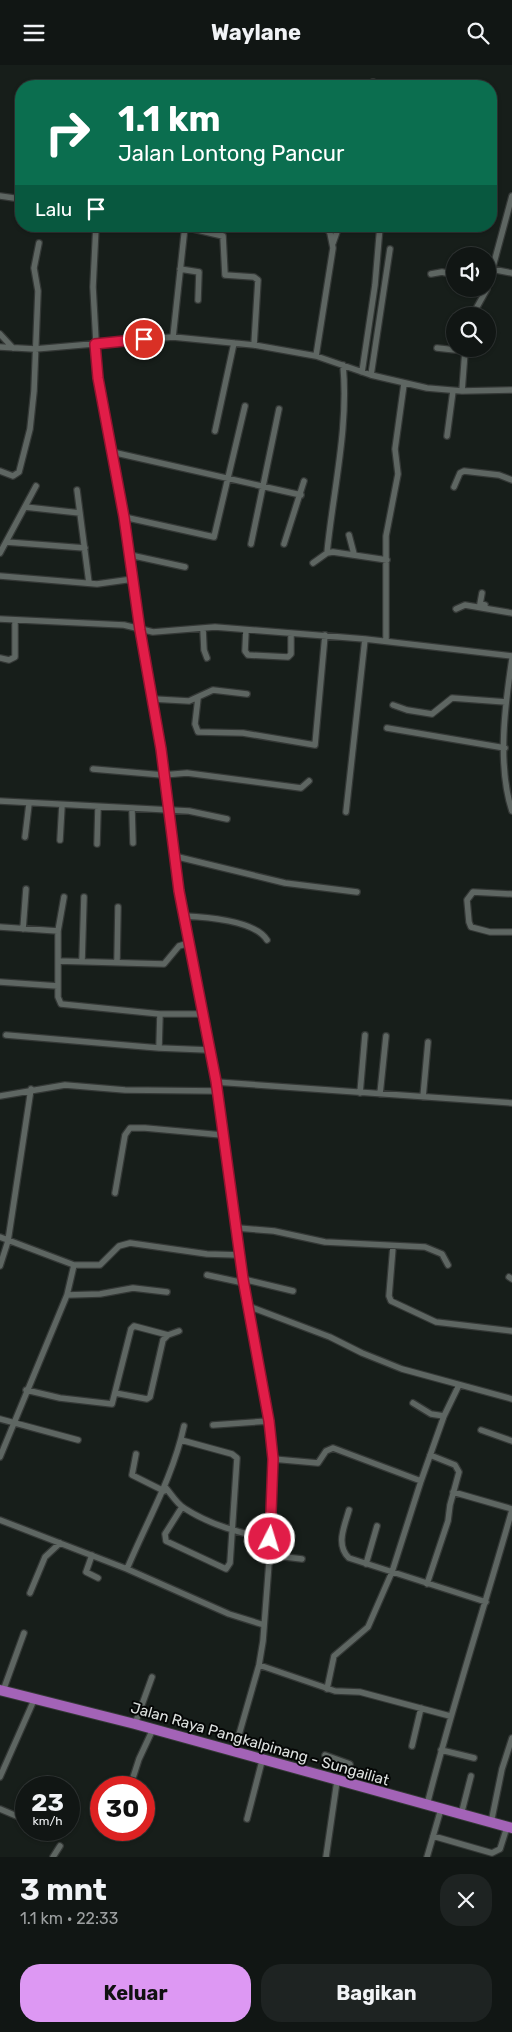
<!DOCTYPE html>
<html lang="id">
<head>
<meta charset="utf-8">
<style>
  :root { --surface:#111614; --page:#1e2322; --text:#f1f3f6; --muted:#9c9fa0; --line:#303534; --accent:#dd98f3 }
  body { margin:0; font-family:Rubik,sans-serif; background:var(--page); color:var(--text); height:100vh; display:flex; flex-direction:column; font-size:19px; white-space:nowrap }
  * { box-sizing:border-box; margin:0 }
  p { font-size:16px; color:var(--muted) }
  .icon { flex:none; width:28px; height:28px; fill:none; stroke:currentColor; stroke-width:2; stroke-linecap:round; stroke-linejoin:round }
  .map { position:relative; height:1792px; overflow:hidden }
  .details { display:flex; flex-direction:column; background:var(--surface); flex:1 }
  .details>* { flex:none }
  .top-card { position:absolute; left:15px; top:15px; width:482px; height:152px; border-radius:20px; box-shadow:0 1px 4px #0004,0 0 0 1px var(--line); background:#0b6e4f; color:#fff; overflow:hidden }
  .tools { position:absolute; left:446px; top:182px; display:grid; gap:10px }
  .tools a { display:grid; place-items:center; width:50px; height:50px; border-radius:50%; background:var(--surface); box-shadow:0 1px 4px #0004,0 0 0 1px var(--line); font-size:25px }
  .speed { position:absolute; left:15px; top:1711px; display:flex; gap:10px; font-size:25px; font-weight:700; text-align:center }
  .speed>* { display:grid; place-content:center; width:65px; height:65px; border-radius:50%; background:var(--surface); box-shadow:0 1px 4px #0004,0 0 0 1px var(--line); line-height:1 }
  .speed small { font-size:12px; font-weight:400 }
  .speed .limit { border:8px solid #d22; background:#fff; color:#111 }
  .pin { position:absolute; display:grid; place-items:center; width:42px; height:42px; color:#fff; margin:-21px; border:2px solid #fff; border-radius:50%; box-shadow:0 1px 5px #0007 }
  .me { position:absolute; width:55px; margin:-28px; rotate:5deg; stroke-linejoin:round; filter:drop-shadow(0 0 4px #0008) }
  .turn { display:flex; align-items:center; gap:18px; height:105px; padding:0 20px; font-size:22px }
  .turn .icon { width:65px; height:65px; stroke-width:2.5 }
  .turn b { display:block; font-size:35px; line-height:42px }
  .then { display:flex; align-items:center; height:48px; padding:0 20px; background:#0003; gap:10px; font-size:19px }
  .round { display:grid; place-items:center; flex:none; width:52px; height:52px; border-radius:20px; background:var(--page) }
  .headline { display:flex; align-items:center; justify-content:space-between; height:85px; padding:0 20px }
  h1 { font-size:30px; font-weight:700; line-height:38px }
  .button { display:flex; gap:10px; margin-top:auto; padding:10px 20px }
  .button a { flex:1; height:58px; border-radius:20px; background:var(--accent); color:#111; font-size:20px; font-weight:700; line-height:58px; text-align:center }
  .button a+a { background:var(--page); color:var(--text) }
  header { display:flex; justify-content:space-between; align-items:center; height:65px; padding:0 20px; background:var(--surface); font-size:22px; font-weight:700 }
  .map>svg:first-child { display:block }
  .lines { fill:none; stroke-linecap:round; stroke-linejoin:round }
  .street-casing { stroke:#343836; stroke-width:8 }
  .highway-casing { stroke:#343836; stroke-width:12 }
  .street { stroke:#5e6662; stroke-width:5.5 }
  .highway { stroke:#a363b7; stroke-width:10 }
  .route-casing { stroke:#92132f; stroke-width:12 }
  .route { stroke:#e11d48; stroke-width:9 }
  .labels { text-anchor:middle; dominant-baseline:central; stroke-width:4; stroke-linejoin:round; paint-order:stroke }
  .street-label { font-size:15px; fill:#dde1df; stroke:#050706 }
</style>
</head>
<body>
<header><svg class="icon" aria-label="menu" viewBox="0 0 24 24"><path d="M4 6h16M4 12h16M4 18h16"/></svg>Waylane<svg class="icon" aria-label="search" viewBox="0 0 24 24"><circle cx="10" cy="10" r="6"/><path d="M15 15l6 6"/></svg></header>
<div class="map">
<svg width="512" height="1792" viewBox="0 0 512 1792">
  <rect width="100%" height="100%" fill="#171e1a"/>
  <g class="lines">
    <g class="street-casing">
      <path id="street" d="M373 21V17
        M0 131 21 134
        M96 161 93 222 98 313 130 490 140 565 161 684 179 826 216 1017 244 1218 272 1383 273 1445 263 1576 259 1600 234 1687
        M185 162 223 171 225 210 254 212 258 215 254 280
        M333 178 339 161
        M180 204 199 207 198 235
        M491 204 512 208
        M431 209 442 207 455 210
        M488 220 512 131
        M472 251 487 224
        M0 269 13 283
        M173 272 185 161
        M0 282 35 284 173 272 254 280 316 291 371 310 427 323 462 326 512 325
        M437 283 465 286 462 326
        M316 291 333 183 330 168 325 161
        M362 307 375 220 380 161
        M371 310 390 184
        M215 366 234 278
        M447 371 453 326
        M112 387 301 430
        M0 406 13 411 19 407 30 364 34 326 38 226 34 203 39 178
        M454 422 460 408 464 406 499 410 512 415
        M77 425 89 518
        M25 442 80 448
        M124 452 214 472 245 341
        M349 470 354 489
        M6 477 85 483
        M251 479 279 344
        M284 479 304 416
        M0 488 36 421
        M327 488C333 426 349 362 343 300
        M130 490 185 502
        M313 498 327 488 333 487 387 495
        M0 511 97 519 133 514
        M482 528 480 539 485 540
        M456 544 465 540 512 548
        M0 554 124 560 153 567 215 562 365 574 512 591
        M203 564 204 585 207 593
        M246 565 245 586 248 590 288 592 291 589V568
        M386 576V471L398 409 395 384 404 319
        M0 593 9 595 15 592V556
        M512 594C505 640 497 700 512 746
        M198 633 195 659 198 667 243 668 315 680 325 570
        M153 634 189 636 213 625 247 629
        M393 640 407 645 432 649 452 633 506 637
        M387 663 505 683
        M93 704 163 710 187 708 301 723 309 716
        M0 736 189 746 227 754
        M132 745 133 778
        M346 747 365 574
        M25 772 29 739
        M60 775 62 740
        M97 779 98 743
        M174 791 285 818 357 827
        M512 829 473 827 467 835 469 857 471 862 490 867H512
        M184 851C205 852 255 855 267 875
        M0 862 58 866V932L61 939 160 949H203
        M23 864 26 824
        M58 866 64 832
        M58 896 164 899 179 881 189 878
        M82 896 84 832
        M117 897 118 842
        M0 917 58 921
        M6 970 159 983 209 985
        M159 983 160 949
        M216 1017 512 1038
        M360 1028 365 970
        M380 1029 386 971
        M0 1031 65 1020 125 1025 217 1026
        M423 1032 428 977
        M115 1128 125 1070 130 1063H145L222 1070
        M237 1163 274 1166 325 1177 425 1182 442 1189 448 1200
        M0 1172 74 1200H100L119 1181 130 1178 207 1189 240 1190
        M393 1182 389 1231 391 1236 436 1257 512 1266
        M0 1201 8 1176 31 1024
        M207 1210 244 1218
        M509 1212 512 1214
        M243 1214 293 1226
        M67 1230 100 1229 133 1223 167 1227
        M248 1241 330 1272 362 1288 402 1304 512 1334
        M26 1325 60 1333 112 1339 131 1264 134 1261 168 1270
        M115 1328 147 1334 150 1332 163 1275 168 1270 179 1266
        M413 1338 431 1349 444 1351
        M0 1354 78 1375
        M213 1360 269 1356
        M481 1365 512 1376
        M181 1375 232 1389 237 1393 230 1498 226 1504 166 1476 165 1469 182 1442
        M136 1389 132 1410 164 1426
        M0 1392 67 1230 74 1200
        M273 1394 318 1398 326 1386 333 1383 421 1416
        M166 1423C171 1429 177 1439 184 1443 210 1460 240 1468 270 1474
        M453 1427 512 1444
        M349 1445C345 1460 335 1480 349 1493L486 1537
        M0 1455 127 1504 229 1549 264 1560
        M92 1490 86 1507 98 1513
        M269 1490 302 1494
        M366 1499 377 1461
        M127 1504C147 1456 173 1412 184 1361
        M427 1519 448 1456 450 1440 459 1407 455 1400 430 1390
        M30 1528 45 1492 60 1478
        M259 1600 335 1626 360 1627 450 1651
        M327 1624 334 1591 368 1562 392 1507 421 1416 444 1351 459 1320
        M3 1626 24 1568
        M135 1659 152 1612
        M412 1681 421 1643
        M441 1685 474 1693
        M325 1690 350 1699 352 1720
        M0 1712 34 1635
        M130 1722 139 1694 153 1664
        M427 1740C452 1641 484 1544 512 1445
        M0 1744 26 1755
        M461 1750 471 1711
        M247 1754 262 1696
        M491 1758 502 1704 512 1673
        M433 1771 492 1788 500 1784 507 1762
        M53 1792 60 1781
        M326 1792 337 1716
        M427 1792 441 1744"/>
    </g>
    <g class="highway-casing">
      <path id="highway" d="M0 1625 135 1659 512 1763"/>
    </g>
    <use href="#street" class="street"/>
    <use href="#highway" class="highway"/>
  </g>
  <g class="lines">
    <g class="route-casing">
      <path id="route" d="M144 274 95 279 98 313 124 452 140 565 161 684 179 826 216 1016 243 1214 269 1356 273 1394 270 1474"/>
    </g>
    <use href="#route" class="route"/>
  </g>
  <g class="labels">
    <g class="street-label">
      <text transform="translate(260 1679) rotate(16)">Jalan Raya Pangkalpinang - Sungailiat</text>
    </g>
  </g>
</svg>
<div class="tools">
<a><svg class="icon" aria-label="sound" viewBox="0 0 24 24"><path d="M4 9h4l5-4v14l-5-4H4zM17 9q2 3 0 6"/></svg></a>
<a><svg class="icon" aria-label="search" viewBox="0 0 24 24"><circle cx="10" cy="10" r="6"/><path d="M15 15l6 6"/></svg></a>
</div>
<div class="speed"><div>23<small>km/h</small></div><div class="limit">30</div></div>
<div class="pin" style="left:144px;top:274px;background:#d93025"><svg class="icon" aria-label="arrive" viewBox="0 0 24 24"><path d="M6 21V4h12l-3 4 3 4H6"/></svg></div>
<svg class="me" style="left:270px;top:1474px" viewBox="-20 -20 40 40"><circle r="17" fill="#e11d48" stroke="#fff" stroke-width="3"/><path d="M0-11L8 9 0 5-8 9z" fill="#fff"/></svg>
<div class="top-card">
<div class="turn"><svg class="icon" aria-label="right" viewBox="0 0 24 24"><path d="M7 20v-9h11M14 6l5 5-5 5"/></svg><div><b>1.1 km</b>Jalan Lontong Pancur</div></div>
<div class="then">Lalu<svg class="icon" aria-label="arrive" viewBox="0 0 24 24"><path d="M6 21V4h12l-3 4 3 4H6"/></svg></div>
</div>
</div>
<section class="details">
<div class="headline"><div><h1>3 mnt</h1><p>1.1 km · 22:33</p></div><a class="round"><svg class="icon" aria-label="close" viewBox="0 0 24 24"><path d="M6 6l12 12M18 6L6 18"/></svg></a></div>
<div class="button"><a>Keluar</a><a>Bagikan</a></div>
</section>
</body>
</html>
